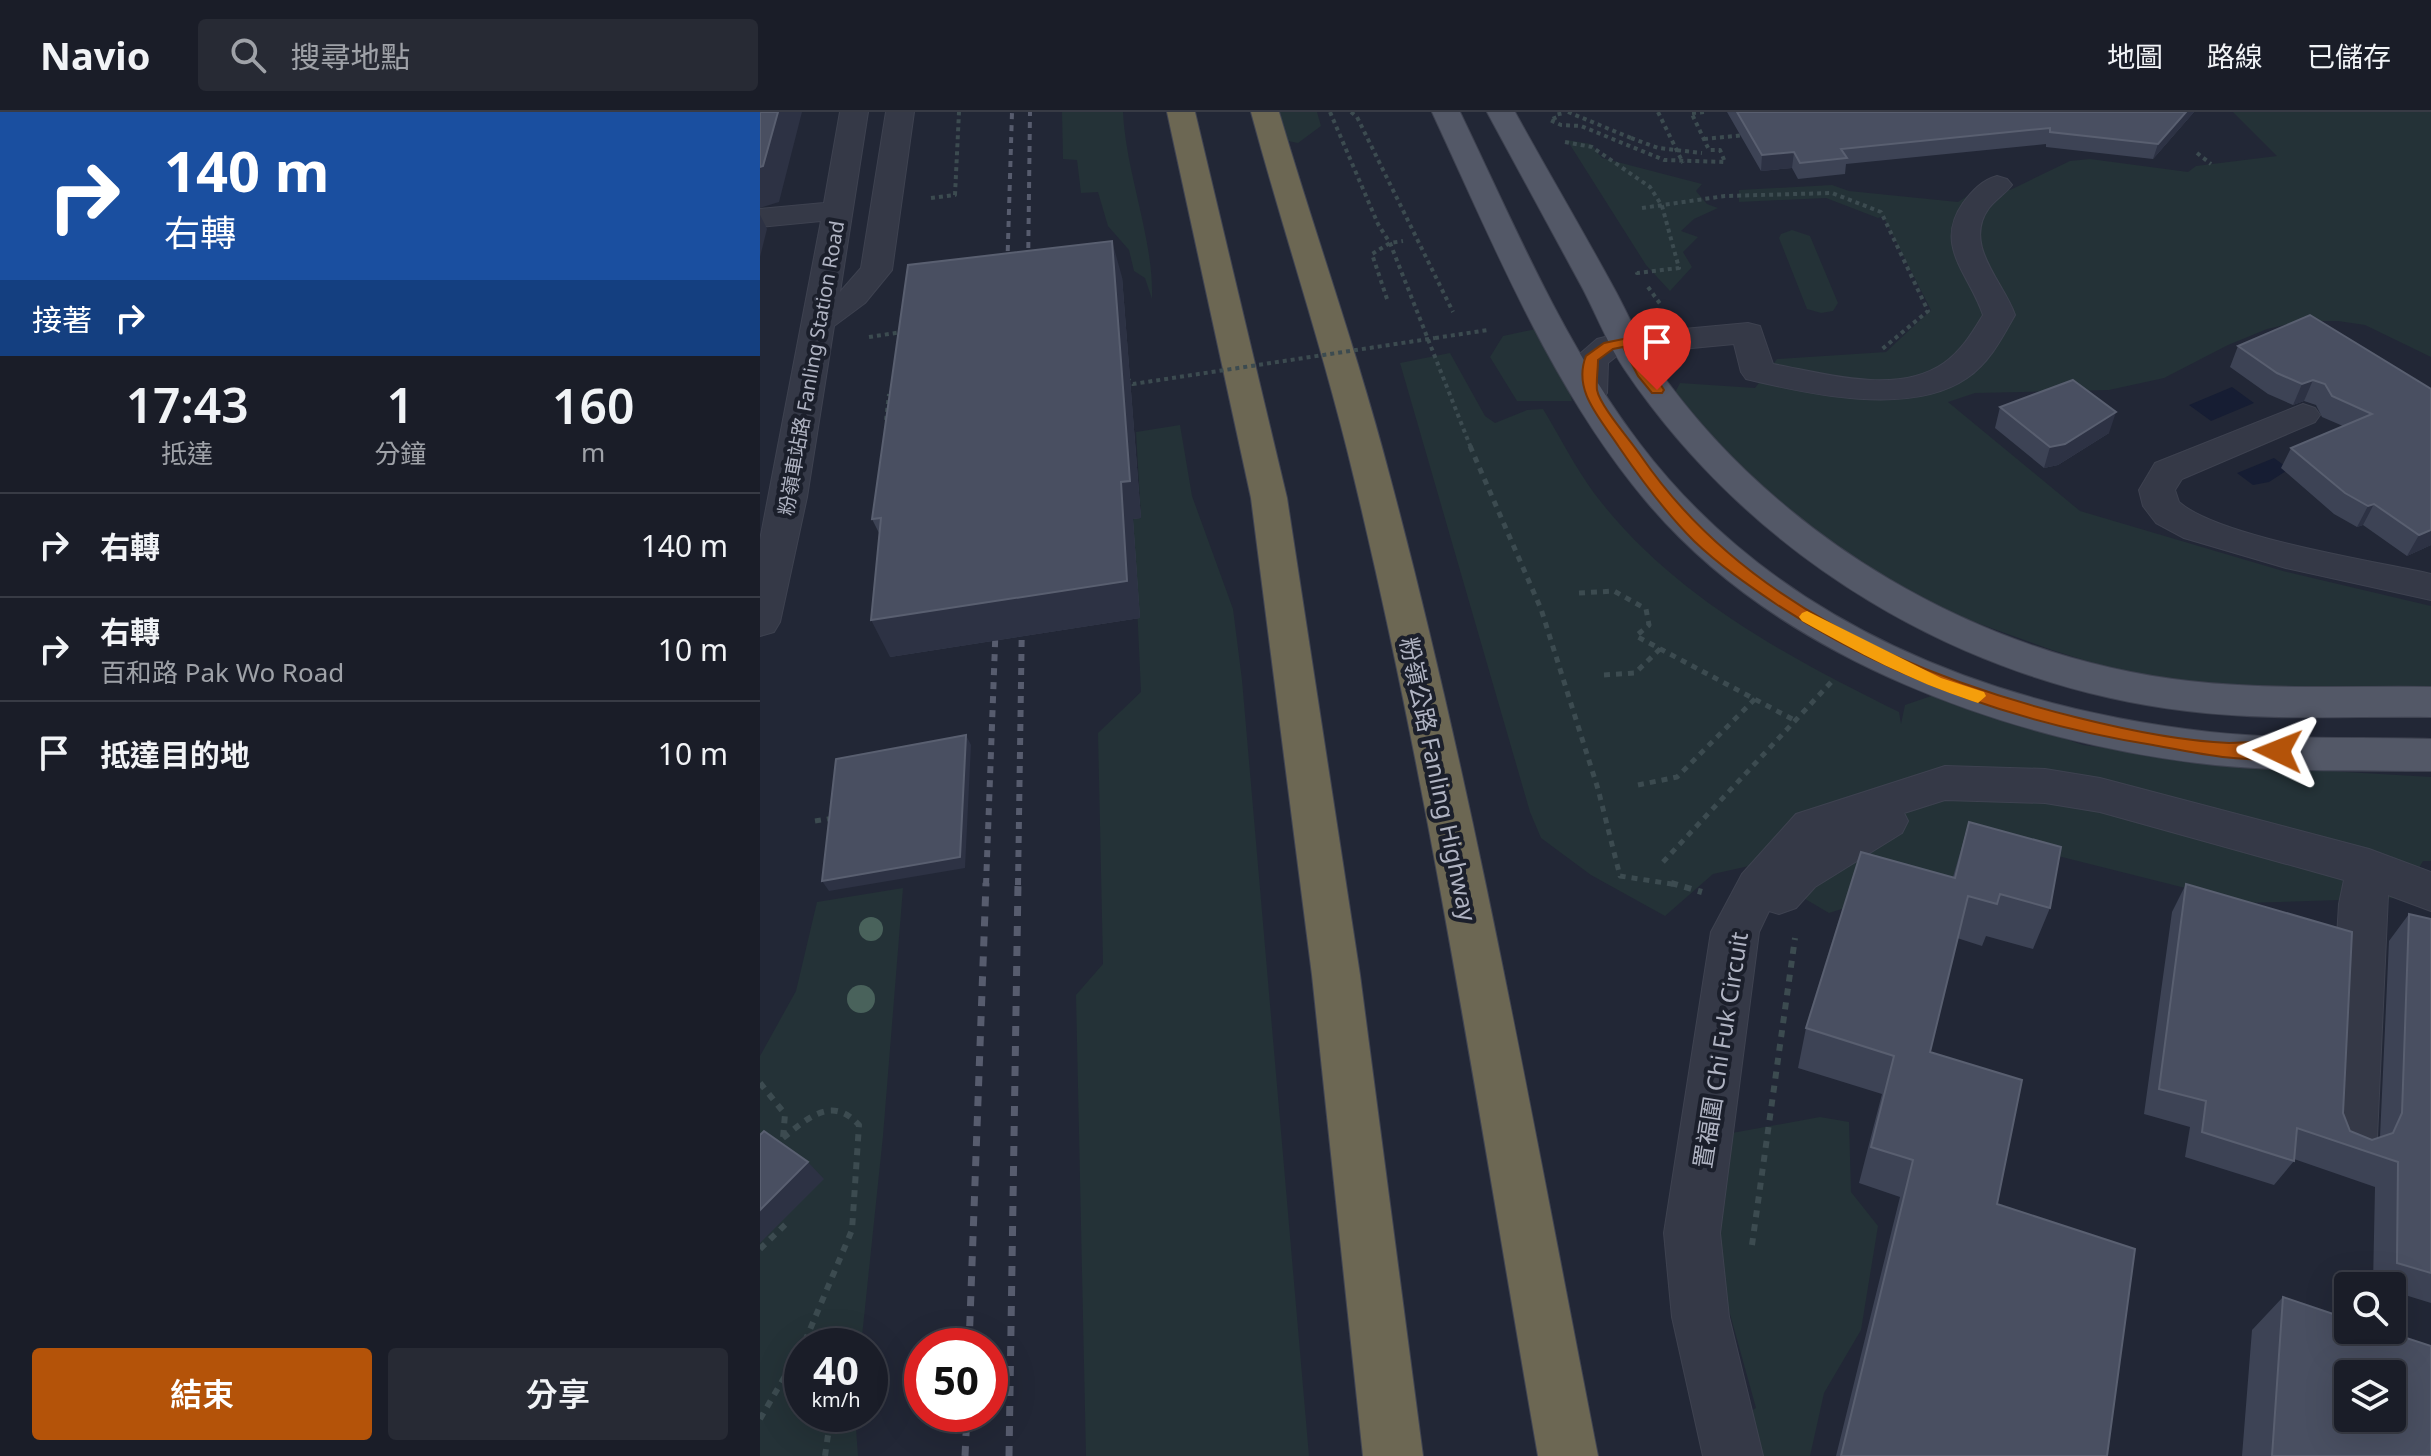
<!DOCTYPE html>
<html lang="zh-TW">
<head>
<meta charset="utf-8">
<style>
  :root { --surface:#1a1d28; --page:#272a34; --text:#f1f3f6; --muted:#9fa2a8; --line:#383b45; --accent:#b45309 }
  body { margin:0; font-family:"Noto Sans","Noto Sans TC",sans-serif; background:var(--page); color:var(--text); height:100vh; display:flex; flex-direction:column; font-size:30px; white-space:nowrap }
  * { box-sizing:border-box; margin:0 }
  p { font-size:26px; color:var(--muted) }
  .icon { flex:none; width:44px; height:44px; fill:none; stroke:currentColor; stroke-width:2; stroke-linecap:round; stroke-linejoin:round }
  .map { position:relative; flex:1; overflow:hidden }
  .details { display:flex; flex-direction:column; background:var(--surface); width:760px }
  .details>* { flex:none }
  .top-card { background:#1a4fa0; color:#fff; overflow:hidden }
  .controls { position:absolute; left:1574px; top:1160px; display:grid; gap:16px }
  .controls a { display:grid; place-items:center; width:72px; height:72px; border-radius:8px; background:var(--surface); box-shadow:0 8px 32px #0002,0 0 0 2px var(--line); font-size:40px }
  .speed { position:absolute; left:24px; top:1216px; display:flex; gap:16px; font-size:40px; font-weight:700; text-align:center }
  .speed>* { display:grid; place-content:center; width:104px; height:104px; border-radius:50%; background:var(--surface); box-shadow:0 8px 32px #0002,0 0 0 2px var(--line); line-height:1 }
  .speed small { font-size:20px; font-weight:400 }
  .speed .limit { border:12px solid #d22; background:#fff; color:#111 }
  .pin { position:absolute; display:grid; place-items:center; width:68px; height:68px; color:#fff; margin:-82px -34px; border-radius:50% 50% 50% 0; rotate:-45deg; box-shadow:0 0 8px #0007 }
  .pin .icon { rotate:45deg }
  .me { position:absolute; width:88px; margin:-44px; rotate:272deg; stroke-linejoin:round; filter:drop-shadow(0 0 6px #0008) }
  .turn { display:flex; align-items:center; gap:28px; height:168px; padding:0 32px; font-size:36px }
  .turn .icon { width:104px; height:104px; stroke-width:2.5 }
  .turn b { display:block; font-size:56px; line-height:68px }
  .then { display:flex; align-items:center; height:76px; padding:0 32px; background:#0003; gap:16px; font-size:30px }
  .eta { display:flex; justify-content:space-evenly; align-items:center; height:136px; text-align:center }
  .eta b { font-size:48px; font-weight:600; line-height:56px }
  .primary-button { display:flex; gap:16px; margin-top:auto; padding:16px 32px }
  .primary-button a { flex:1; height:92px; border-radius:8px; background:var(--accent); color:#fff; font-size:32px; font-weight:600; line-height:92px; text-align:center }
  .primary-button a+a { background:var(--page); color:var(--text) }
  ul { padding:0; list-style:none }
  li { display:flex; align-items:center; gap:24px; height:104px; padding:0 32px; border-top:2px solid var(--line) }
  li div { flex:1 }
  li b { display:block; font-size:30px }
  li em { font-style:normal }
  header { display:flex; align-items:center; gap:48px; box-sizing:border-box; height:112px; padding:0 40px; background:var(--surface); border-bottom:2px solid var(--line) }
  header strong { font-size:38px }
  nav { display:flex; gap:44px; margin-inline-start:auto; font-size:28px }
  .search { width:560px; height:72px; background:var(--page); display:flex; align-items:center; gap:20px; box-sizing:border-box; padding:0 28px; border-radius:8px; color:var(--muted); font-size:30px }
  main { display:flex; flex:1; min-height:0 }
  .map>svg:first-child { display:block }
  .green { fill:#243237 }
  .water { fill:#161d33 }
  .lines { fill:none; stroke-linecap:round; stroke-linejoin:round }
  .minor-casing { stroke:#3e4250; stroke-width:2 }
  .major-casing { stroke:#3e4250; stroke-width:2 }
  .highway-casing { stroke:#404452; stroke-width:2 }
  .path-far2 { stroke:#3c4b50; stroke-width:4; stroke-dasharray:4 4; stroke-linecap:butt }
  .path-far1 { stroke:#3c4b50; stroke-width:5; stroke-dasharray:6 6; stroke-linecap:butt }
  .path { stroke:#3c4b50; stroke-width:6; stroke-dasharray:7 7; stroke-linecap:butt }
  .minor { fill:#353947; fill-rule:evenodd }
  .major { fill:#535867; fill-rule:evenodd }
  .highway { fill:#6c6753; fill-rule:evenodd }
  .rail-far2 { stroke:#575c6e; stroke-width:4; stroke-dasharray:6 6; stroke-linecap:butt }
  .rail-far1 { stroke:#575c6e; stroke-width:6; stroke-dasharray:7 7; stroke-linecap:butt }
  .rail { stroke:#575c6e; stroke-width:7; stroke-dasharray:10 10; stroke-linecap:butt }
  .path-bridge { stroke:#3c4b50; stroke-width:4; stroke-dasharray:4 4; stroke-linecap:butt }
  .tree { fill:#49625b }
  .wall { fill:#3d4355 }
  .shaded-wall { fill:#2d3244 }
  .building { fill:#494f61; stroke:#595f70; stroke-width:2; fill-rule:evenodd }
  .route { fill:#b45309; stroke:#753606; stroke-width:2 }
  .slow { fill:#f59e0b }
  .labels { text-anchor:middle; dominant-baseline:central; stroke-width:8; stroke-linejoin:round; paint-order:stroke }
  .far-street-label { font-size:20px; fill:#b0b4c3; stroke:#1b1f2b }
  .street-label { font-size:24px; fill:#b0b4c3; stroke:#1b1f2b }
</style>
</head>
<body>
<header>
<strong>Navio</strong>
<div class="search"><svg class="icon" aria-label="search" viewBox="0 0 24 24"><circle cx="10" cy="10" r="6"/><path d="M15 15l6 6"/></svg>搜尋地點</div>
<nav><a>地圖</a><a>路線</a><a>已儲存</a></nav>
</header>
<main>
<section class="details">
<div class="top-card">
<div class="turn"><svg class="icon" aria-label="right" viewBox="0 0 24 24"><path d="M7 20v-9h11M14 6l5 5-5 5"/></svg><div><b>140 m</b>右轉</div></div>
<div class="then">接著<svg class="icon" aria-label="right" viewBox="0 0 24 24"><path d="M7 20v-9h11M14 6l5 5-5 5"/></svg></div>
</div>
<div class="eta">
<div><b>17:43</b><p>抵達</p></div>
<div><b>1</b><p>分鐘</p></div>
<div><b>160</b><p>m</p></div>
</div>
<ul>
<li><svg class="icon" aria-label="right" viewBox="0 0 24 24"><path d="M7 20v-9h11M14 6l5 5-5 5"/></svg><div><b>右轉</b></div><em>140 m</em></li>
<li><svg class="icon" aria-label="right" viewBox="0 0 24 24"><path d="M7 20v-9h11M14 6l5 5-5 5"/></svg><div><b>右轉</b><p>百和路 Pak Wo Road</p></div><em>10 m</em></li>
<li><svg class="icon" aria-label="arrive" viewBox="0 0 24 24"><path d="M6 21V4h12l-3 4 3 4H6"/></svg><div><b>抵達目的地</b></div><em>10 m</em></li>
</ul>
<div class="primary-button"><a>結束</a><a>分享</a></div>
</section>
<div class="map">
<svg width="1671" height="1344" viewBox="0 0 1671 1344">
  <rect width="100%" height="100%" fill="#222736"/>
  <path class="green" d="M302 0H363C366 62 394 127 392 187L385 166 374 159 369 138 348 114 338 80 321 81 317 48 303 47Z
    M519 0H557L561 14 538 31 518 27 510 14 521 3Z
    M1473 0H1671V245L1605 213 1578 209H1542L1507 217 1468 233 1404 266 1349 278 1215 281 1188 290 1320 399 1523 459 1671 494V577L1612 579 1396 571 1292 538 1195 503 1093 449 1046 419 909 292 920 271 995 276 1017 247 1126 240 1171 198 1123 104 1118 106 1066 86 979 90V78L1072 73 1089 79 1198 90 1229 70 1250 78 1310 49 1330 47 1428 60 1436 54 1517 44Z
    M807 28 831 32 842 46 942 72 936 79 947 92 958 96 934 107 921 119 938 125 923 140 932 155 910 179 886 153Z
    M1032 118 1050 124 1078 191 1073 199 1061 201 1047 197 1019 126 1021 122Z
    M776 217 810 281 812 289H757L730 245 743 224Z
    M690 241 725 304 735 311 767 298 783 297C800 325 815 355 834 381 911 483 1027 545 1139 600L1141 612 1145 593 1177 582 1323 633 1485 654 1671 665V749H1663L1643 786 1485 791 1298 744 1165 790 1144 777 1069 801 989 754 953 762 905 804 831 763 781 726 770 700 640 251Z
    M420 313 432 384 473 497 482 568 549 1344H326L316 883 343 852 338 621 381 580 373 407 381 406 376 320Z
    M143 776 123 1024 101 1234H42V1302H95L98 1344H0V944L36 879 57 790Z
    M1060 1005 1089 1010 1091 1080 1118 1114 1101 1218 1064 1281 1050 1344H959L954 1320 996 1296 944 1108 961 1023Z"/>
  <path class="water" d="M1472 275 1494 291 1451 309 1429 293Z
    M1514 346 1529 357 1509 370 1493 373 1477 361Z"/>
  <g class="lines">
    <g class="minor-casing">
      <path id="minor" d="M80 0H108L80 180 101 156 126 0H154L132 158 105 191 74 214 47 385 20 510 14 520 0 524V428L61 109 0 115V97L64 91Z
        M1237 64 1247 67 1252 73C1245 82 1236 87 1229 96 1202 133 1244 170 1255 203 1242 226 1230 250 1207 266 1151 305 1048 282 986 267L981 260 974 232 858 243 848 251 847 281 842 288 830 291 818 288 813 281 814 247 837 227 849 224 988 211 1000 214 1013 252C1064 261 1137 284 1184 251 1202 238 1212 221 1223 203 1210 163 1173 134 1203 91 1212 79 1222 68 1237 64Z
        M1543 292 1555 296 1560 303 1555 310 1422 367 1415 378 1419 390C1458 425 1614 449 1671 462V488L1526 456 1424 426 1396 411 1383 394 1379 378 1395 351Z
        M1185 654 1285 657 1340 666 1609 737 1671 760V799L1628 783 1617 1026 1610 1043 1591 1050 1572 1043 1565 1026 1579 792 1584 768 1340 700 1285 691 1185 688 1144 701 1148 709 1142 721 1055 775 1036 796 1019 802 1009 799 999 820 960 1121 969 1205 1003 1344H943L912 1205 904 1121 951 820 982 762 1036 702Z"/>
    </g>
    <g class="major-casing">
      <path id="major" d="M672 0H700C754 112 804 233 880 332 1017 512 1231 595 1450 620 1523 628 1598 625 1671 627V659C1599 658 1527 660 1455 653 1255 632 1018 547 886 389 791 276 734 133 672 0Z
        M727 0H755C788 60 823 119 856 180 869 204 880 231 896 254 1016 426 1221 546 1429 569 1509 578 1590 574 1671 575V605C1590 604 1508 609 1427 599 1202 572 992 446 865 258 848 233 837 204 823 177 791 118 759 59 727 0Z"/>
    </g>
    <g class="highway-casing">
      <path id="highway" d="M407 0H435L527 386 600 863 663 1344H603L552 863 491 386Z
        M491 0H519C555 122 598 242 630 365 716 687 774 1017 838 1344H778C721 1018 672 688 594 366 565 243 524 122 491 0Z"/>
    </g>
    <path class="path-far2" d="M570 0 618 112 630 131 711 336
      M591 0 597 5 693 200
      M799 0 800 4 790 8 801 13 821 14 904 48 965 50 960 38H949L931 0
      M808 0 871 26
      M898 0 923 51
      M932 1 945 0
      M944 27 986 23
      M805 30 832 35 890 75 902 94 919 156 877 161 876 158
      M1437 41 1451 52
      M171 86 195 83 199 0
      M882 96 965 84 1072 81 1121 100 1168 199 1121 238
      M888 175 901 193
      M627 187 612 142 630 131 643 129
      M109 225 142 220
      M675 226 728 218
      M126 308 129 282"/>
    <path class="path-far1" d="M710 334 781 497 838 677 860 764 918 773
      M819 481 854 479 886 497 889 513 876 524 1034 608
      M844 563 875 561 901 536
      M878 673 917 665 995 587
      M55 709 74 706
      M903 750 1075 566"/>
    <path class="path" d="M911 771 942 780
      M0 971 25 1002 23 1026 15 1033
      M23 1026C48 1006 72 983 99 1013L92 1118 43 1234
      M992 1133 1035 826
      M0 1137 28 1110
      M47 1227 54 1234
      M0 1307 42 1235
      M65 1344 71 1302"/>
    <use href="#minor" class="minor"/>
    <use href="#major" class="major"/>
    <use href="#highway" class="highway"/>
    <path class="rail-far2" d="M268 160 270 0
      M247 163 252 0"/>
    <path class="rail-far1" d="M226 773 236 506
      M258 773 262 504"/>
    <path class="rail" d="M209 1234 226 771
      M205 1344 207 1302
      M249 1344 258 771"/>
    <path class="path-bridge" d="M871 26 898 36 942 41
      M367 266 373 272 675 226"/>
  </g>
  <g class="tree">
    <circle cx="111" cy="817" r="12"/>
    <circle cx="101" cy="887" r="14"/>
  </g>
  <path class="wall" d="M967 0H1434L1393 47 1286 35V32L1086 52 1085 62 1038 67 1032 56 1001 59Z
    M362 165 381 406 373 407 380 506 130 545 119 421 112 407Z
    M1478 234 1671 277V433L1647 444 1603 413 1597 415 1574 402 1521 356 1531 336 1583 314 1562 305 1556 293 1544 289 1533 293 1508 282 1470 255Z
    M1240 295 1349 321 1298 353 1284 356 1235 316Z
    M1209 710 1290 796 1273 837 1226 824 1222 834 1197 826 1170 940 1347 1344H1076L1140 1085 1099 1071 1122 982 1038 956 1046 916 1193 765Z
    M1426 772 1583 1001 1590 1019 1612 1028 1620 1025 1629 829 1649 802 1671 807V1191L1632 1179V1174L1613 1173 1615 1075 1534 1047V1049L1514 1073 1425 1045 1430 1015 1384 1002 1412 800Z
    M1523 1185 1671 1344H1482L1492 1218Z"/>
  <path class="shaded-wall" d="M18 0H42L19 90 0 96V55Z
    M1426 0H1434L1393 47 1398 32Z
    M1034 40 1032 56 1001 59 1002 43Z
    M0 103 7 117 0 145Z
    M352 129 362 165 381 406 373 407 380 506 130 545 111 508 361 370Z
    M1553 268 1544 289 1533 293 1542 272Z
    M1356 300 1349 321 1298 353 1284 356 1290 335Z
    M1614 392 1603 413 1597 415 1608 394Z
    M1671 418V433L1647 444 1659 423Z
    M206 623 211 633 205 756 69 779 62 769Z
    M48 1050 64 1067 0 1131V1098Z"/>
  <path class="building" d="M0 0H18L3 54 0 55Z
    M977 0H1426L1398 32 1290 20V16L1081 37 1087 46 1040 51 1034 40 1002 43Z
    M352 129 370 369 361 370 367 469 111 508 121 406 112 407 148 153Z
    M1550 203 1671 277V418L1659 423 1614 392 1608 394 1585 381 1531 336 1612 302 1572 284 1565 272 1553 268 1542 272 1517 261 1478 234Z
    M1313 268 1356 300 1305 332 1290 335 1240 295Z
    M206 623 200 745 62 769 76 647Z
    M1209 710 1301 735 1290 796 1240 782 1237 792 1208 784 1170 940 1262 968 1237 1092 1375 1137 1347 1344H1081L1153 1048 1111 1035 1134 944 1046 916 1101 740 1195 766Z
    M1426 772 1592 820 1583 1001 1590 1019 1612 1028 1633 1021 1642 1001 1649 802 1671 807V1161L1637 1151 1638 1050 1537 1016 1534 1049 1442 1020 1446 989 1399 977Z
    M4 1019 48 1050 0 1098V1023Z
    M1523 1185 1588 1207V1218H1622L1671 1234V1344H1512ZM1588 1262H1632V1306H1588Z"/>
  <path class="route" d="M868 226 872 228 904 278 902 281H892L878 264 863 235 853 237 838 248C838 258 836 269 837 278 840 294 871 329 881 344 981 490 1153 565 1319 606 1367 618 1421 629 1469 631 1484 631 1519 626 1527 639L1525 644C1493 654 1426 639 1393 633 1257 611 1131 568 1016 492 988 473 959 453 934 429 905 400 882 369 859 335 841 307 812 279 826 244L844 231Z"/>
  <path class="slow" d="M1047 499 1181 566 1224 580 1226 584 1218 591 1212 589C1151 569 1097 540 1042 509L1039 505 1042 501Z"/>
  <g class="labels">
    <g class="far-street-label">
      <text transform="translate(51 256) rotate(-80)">粉嶺車站路 Fanling Station Road</text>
    </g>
    <g class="street-label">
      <text transform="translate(679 667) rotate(78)">粉嶺公路 Fanling Highway</text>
      <text transform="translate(960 938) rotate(-81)">置福圍 Chi Fuk Circuit</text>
    </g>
  </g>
</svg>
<div class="controls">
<a><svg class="icon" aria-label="search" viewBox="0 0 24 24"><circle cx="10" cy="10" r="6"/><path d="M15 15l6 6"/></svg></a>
<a><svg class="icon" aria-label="layers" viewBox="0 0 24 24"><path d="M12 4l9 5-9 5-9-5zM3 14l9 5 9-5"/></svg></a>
</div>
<div class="speed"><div>40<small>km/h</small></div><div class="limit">50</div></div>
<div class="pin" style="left:897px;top:278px;background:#d93025"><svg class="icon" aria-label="arrive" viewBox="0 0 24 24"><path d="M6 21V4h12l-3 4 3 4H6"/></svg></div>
<svg class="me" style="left:1518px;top:639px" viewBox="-20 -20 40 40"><path d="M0-17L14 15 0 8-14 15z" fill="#b45309" stroke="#fff" stroke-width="4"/></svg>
</div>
</main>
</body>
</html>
